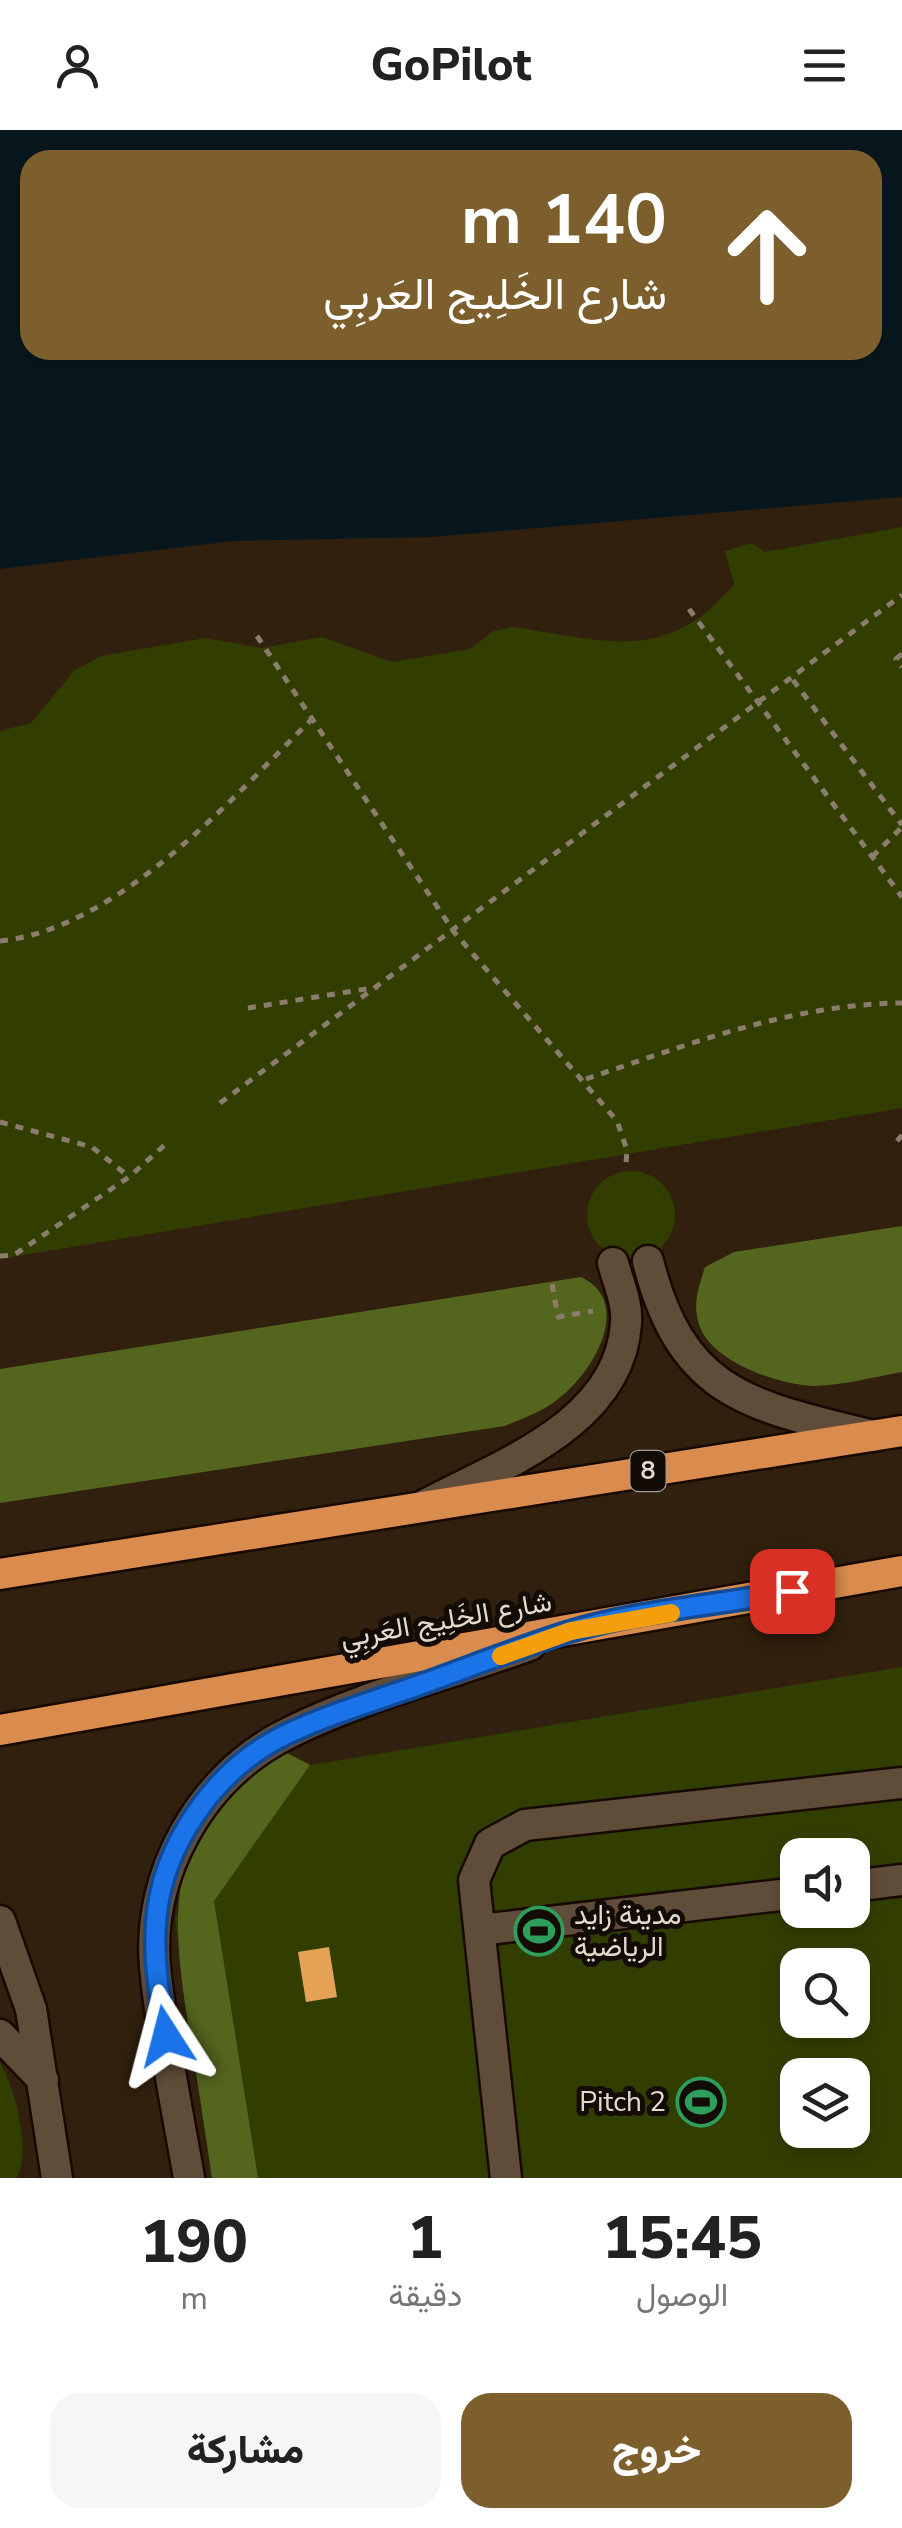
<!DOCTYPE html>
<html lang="ar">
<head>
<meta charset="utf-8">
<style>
  :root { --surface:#fff; --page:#f6f6f6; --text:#222; --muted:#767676; --accent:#7c5f2d }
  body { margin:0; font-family:"Nunito Sans",Vazirmatn,sans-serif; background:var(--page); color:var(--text); direction:rtl; height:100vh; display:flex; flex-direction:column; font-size:38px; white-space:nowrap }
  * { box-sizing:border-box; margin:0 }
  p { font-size:32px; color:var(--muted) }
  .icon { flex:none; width:55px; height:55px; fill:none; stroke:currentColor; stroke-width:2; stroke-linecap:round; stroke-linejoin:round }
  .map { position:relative; height:2048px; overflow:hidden; direction:ltr }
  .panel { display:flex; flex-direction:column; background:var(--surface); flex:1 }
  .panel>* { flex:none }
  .top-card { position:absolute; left:20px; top:20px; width:862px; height:210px; border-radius:30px; box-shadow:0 5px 15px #0003; direction:rtl; background:#7c5f2d; color:#fff; overflow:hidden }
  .fabs { position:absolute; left:780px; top:1708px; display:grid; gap:20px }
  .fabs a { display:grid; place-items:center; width:90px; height:90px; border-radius:20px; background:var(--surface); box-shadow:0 5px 15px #0003; font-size:50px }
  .pin { position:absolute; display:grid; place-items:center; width:85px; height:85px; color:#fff; margin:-42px; border-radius:20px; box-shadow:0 5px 15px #0006 }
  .me { position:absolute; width:110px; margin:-55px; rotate:351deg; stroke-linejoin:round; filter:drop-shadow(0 0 8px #0008) }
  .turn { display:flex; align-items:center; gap:35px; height:210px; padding:0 50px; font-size:45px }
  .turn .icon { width:130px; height:130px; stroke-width:2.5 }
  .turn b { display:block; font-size:70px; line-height:85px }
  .eta { display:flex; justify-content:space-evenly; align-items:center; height:170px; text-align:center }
  .eta b { font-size:60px; font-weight:800; line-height:70px }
  .cta { display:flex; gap:20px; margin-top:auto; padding:20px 50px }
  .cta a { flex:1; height:115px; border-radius:30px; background:var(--accent); color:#fff; font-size:40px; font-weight:800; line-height:115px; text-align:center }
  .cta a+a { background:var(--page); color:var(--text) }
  header { display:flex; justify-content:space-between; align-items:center; height:130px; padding:0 50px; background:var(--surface); font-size:45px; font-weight:800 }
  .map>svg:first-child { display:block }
  .green { fill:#323e00; fill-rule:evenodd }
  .forest { fill:#54651e }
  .water { fill:#08171e; fill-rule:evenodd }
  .building { fill:#e6a358 }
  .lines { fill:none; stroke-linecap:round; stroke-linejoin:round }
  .minor-casing { stroke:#180900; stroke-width:35 }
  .highway-casing { stroke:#180900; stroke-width:35 }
  .path { stroke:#8b7d6d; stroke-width:5; stroke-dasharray:8 8; stroke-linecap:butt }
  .minor { stroke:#604d39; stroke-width:30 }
  .highway { stroke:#d98c4d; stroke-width:30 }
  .route-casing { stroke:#114b97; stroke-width:25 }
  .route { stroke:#1a73e8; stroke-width:18 }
  .slow { stroke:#f59e0b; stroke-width:18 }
  .labels { text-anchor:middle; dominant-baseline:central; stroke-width:10; stroke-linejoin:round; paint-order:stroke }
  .shield { fill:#130b05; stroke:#a59b91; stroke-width:2.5 }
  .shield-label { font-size:25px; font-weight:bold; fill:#e4d9cd }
  .street-label { font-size:28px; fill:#e4d9cd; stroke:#130b05 }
  .poi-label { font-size:28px; fill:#e4d9cd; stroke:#130b05; text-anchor:start }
</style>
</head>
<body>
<header><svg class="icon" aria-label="menu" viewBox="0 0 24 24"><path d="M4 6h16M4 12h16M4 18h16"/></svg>GoPilot<svg class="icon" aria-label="person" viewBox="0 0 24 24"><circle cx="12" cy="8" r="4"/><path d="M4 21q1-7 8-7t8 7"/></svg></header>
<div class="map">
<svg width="902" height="2048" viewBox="0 0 902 2048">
  <rect width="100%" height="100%" fill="#31200d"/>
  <path class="green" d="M902 397V978L0 1129V601L31 593 74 541 101 526 205 508 261 518 322 507 392 532 470 519 494 501 513 497C604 510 667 536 734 454L725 421 752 413 765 422Z
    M587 1085a44 44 0 1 1 88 0a44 44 0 1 1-88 0Z
    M902 1537V2048H212L175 1788 285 1622 311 1635ZM798 1725H852V1780H798ZM798 1835H852V1890H798ZM798 1945H852V2000H798Z
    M0 1933C16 1960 31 2019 17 2048H0Z"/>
  <path class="forest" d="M902 1096V1242C874 1247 844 1255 816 1256 780 1256 707 1231 698 1191 693 1172 699 1156 705 1137L734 1122Z
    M581 1147C636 1173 591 1247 554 1272 539 1283 521 1289 505 1296L0 1373V1239Z
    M285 1622 310 1635 214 1771 258 2048H212C204 1994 196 1941 187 1887 168 1763 170 1694 285 1622Z"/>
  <path class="water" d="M0 0H902V367L432 407 232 411 0 439ZM30 30H872V220H30Z"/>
  <path class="building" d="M329 1817 337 1867 306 1872 298 1822Z"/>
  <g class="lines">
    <g class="minor-casing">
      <path id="minor" d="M648 1131C682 1266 750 1275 873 1306
        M425 1375C500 1335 620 1294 626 1193 628 1174 618 1152 613 1133
        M852 1756 902 1750
        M0 1791 31 1879 57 2048
        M480 1800 798 1763
        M0 1905 43 1950
        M189 2048C177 1978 162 1907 155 1837 147 1745 199 1652 279 1608 349 1570 453 1543 530 1515
        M506 2048 474 1750 490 1714 525 1695 902 1653"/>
    </g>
    <g class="highway-casing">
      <path id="highway" d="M0 1444 902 1301
        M0 1600 902 1441"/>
    </g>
    <path class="path" d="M689 479 902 767
      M257 506 454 802 617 991 627 1020 626 1033
      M902 524 896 529 902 537
      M793 550 902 695
      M872 727 902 697
      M0 811C120 798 230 670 311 590
      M248 878 378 857
      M586 949C689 914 792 874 902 873
      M220 973 902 465
      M0 992 92 1017 128 1046
      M897 1011 902 1005
      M0 1126 14 1125 129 1047 167 1013
      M552 1154 558 1187 593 1181"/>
    <use href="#minor" class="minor"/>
    <use href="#highway" class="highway"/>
  </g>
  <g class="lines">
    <g class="route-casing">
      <path id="route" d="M166 1906C160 1868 153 1831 156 1793 161 1716 215 1640 283 1606 328 1584 378 1570 425 1553 472 1536 520 1517 568 1502 639 1480 719 1475 792 1461"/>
    </g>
    <use href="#route" class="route"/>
    <path class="slow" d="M501 1526 571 1501 671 1483"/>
  </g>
  <defs>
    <g id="stadium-ring" transform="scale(2.5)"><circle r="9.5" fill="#130b05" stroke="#2e9e5b" stroke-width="1.5"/><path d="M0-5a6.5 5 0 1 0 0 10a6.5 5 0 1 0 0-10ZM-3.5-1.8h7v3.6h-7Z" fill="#2e9e5b"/></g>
  </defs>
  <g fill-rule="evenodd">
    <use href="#stadium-ring" x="539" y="1801"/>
    <use href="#stadium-ring" x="701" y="1972"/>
  </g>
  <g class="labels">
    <rect class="shield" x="630.5" y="1321" width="35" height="40" rx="8"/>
    <g class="shield-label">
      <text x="648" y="1341">8</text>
    </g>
    <g class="street-label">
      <text transform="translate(446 1490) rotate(-10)">شارع الخَلِيج العَربِي</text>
    </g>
    <g class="poi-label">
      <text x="574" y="1785">مدينة زايد<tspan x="574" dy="32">الرياضية</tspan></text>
      <text x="666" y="1972" text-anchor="end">Pitch 2</text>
    </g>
  </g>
</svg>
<div class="fabs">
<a><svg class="icon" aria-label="sound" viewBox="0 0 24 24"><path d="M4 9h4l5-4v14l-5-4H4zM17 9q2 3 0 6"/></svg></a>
<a><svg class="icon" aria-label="search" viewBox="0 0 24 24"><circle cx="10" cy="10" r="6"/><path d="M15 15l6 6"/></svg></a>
<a><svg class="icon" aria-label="layers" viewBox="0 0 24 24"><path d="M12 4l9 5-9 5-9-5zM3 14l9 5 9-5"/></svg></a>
</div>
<div class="pin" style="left:792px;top:1461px;background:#d93025"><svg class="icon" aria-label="arrive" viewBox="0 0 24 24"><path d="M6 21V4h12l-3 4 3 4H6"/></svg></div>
<svg class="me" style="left:166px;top:1906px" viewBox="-20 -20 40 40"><path d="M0-17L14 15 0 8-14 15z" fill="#1a73e8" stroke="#fff" stroke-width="4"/></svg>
<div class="top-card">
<div class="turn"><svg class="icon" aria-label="ahead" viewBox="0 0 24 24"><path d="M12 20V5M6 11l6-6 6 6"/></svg><div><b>140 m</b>شارع الخَلِيج العَربِي</div></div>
</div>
</div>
<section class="panel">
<div class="eta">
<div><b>15:45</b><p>الوصول</p></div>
<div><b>1</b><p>دقيقة</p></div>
<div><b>190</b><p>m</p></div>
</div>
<div class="cta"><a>خروج</a><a>مشاركة</a></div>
</section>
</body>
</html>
